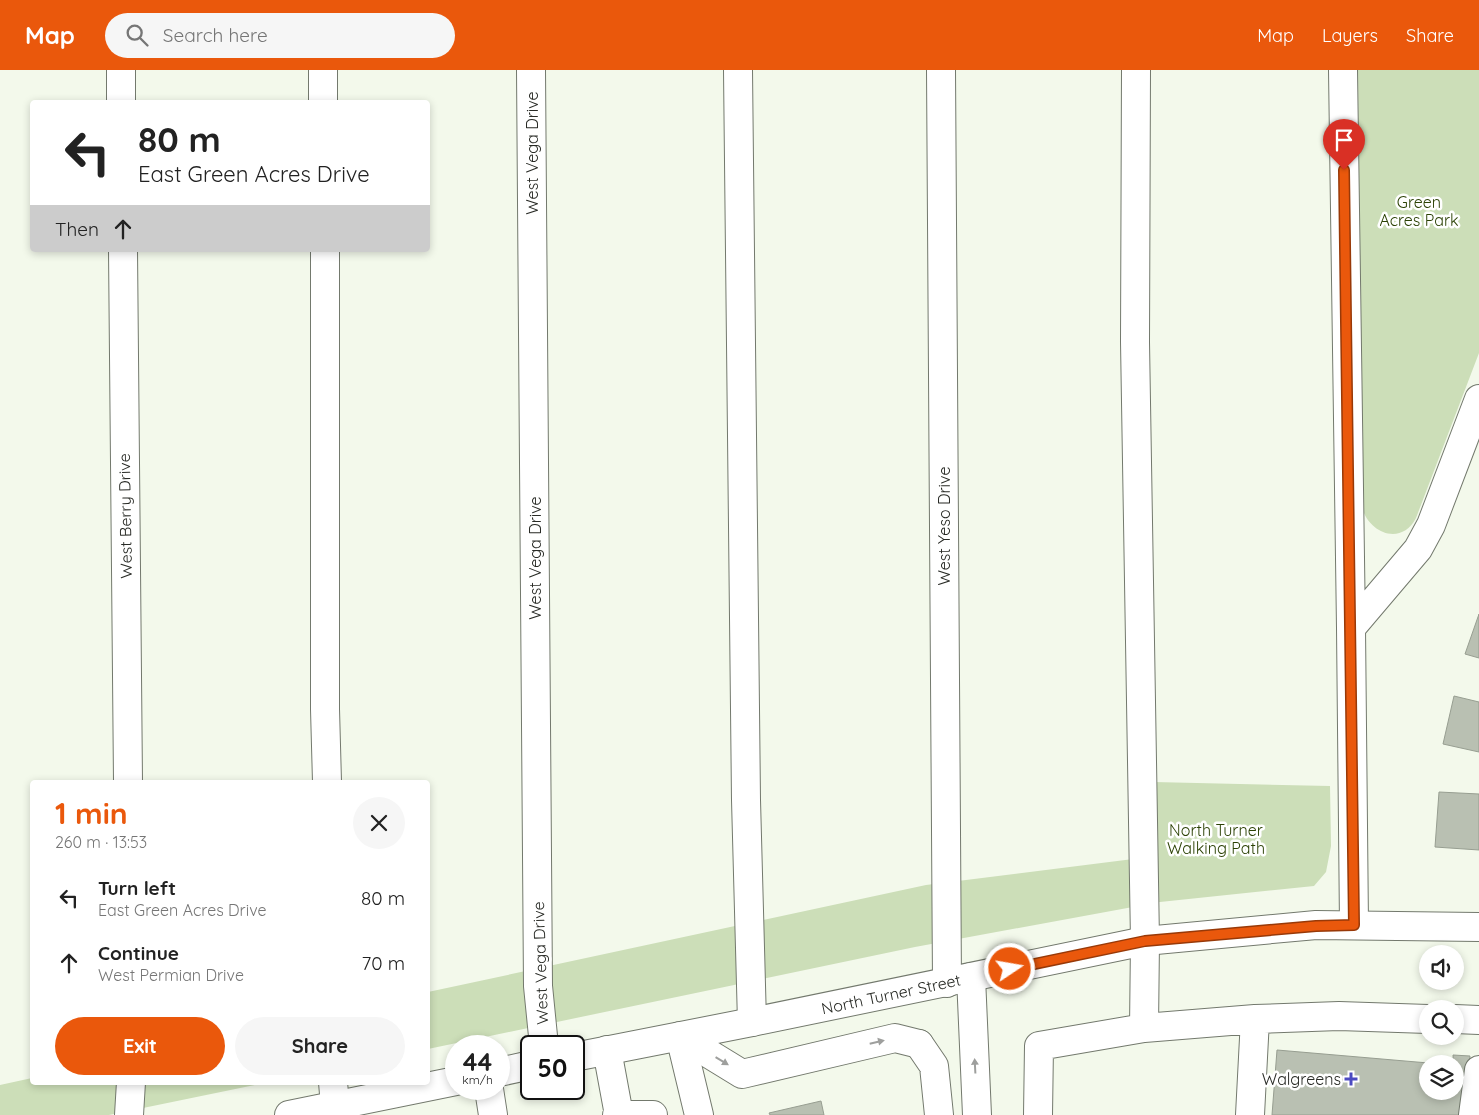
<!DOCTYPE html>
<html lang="en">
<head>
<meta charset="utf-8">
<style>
  :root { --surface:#fff; --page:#f6f6f6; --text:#222; --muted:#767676; --accent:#ea580c }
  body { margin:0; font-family:Quicksand,sans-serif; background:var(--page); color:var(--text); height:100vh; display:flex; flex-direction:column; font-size:19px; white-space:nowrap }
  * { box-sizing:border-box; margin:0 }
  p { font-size:16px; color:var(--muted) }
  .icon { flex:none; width:28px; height:28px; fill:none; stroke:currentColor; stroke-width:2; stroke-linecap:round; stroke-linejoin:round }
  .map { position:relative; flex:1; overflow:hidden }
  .drawer { position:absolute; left:30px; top:710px; width:400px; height:305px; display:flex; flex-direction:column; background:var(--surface); border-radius:5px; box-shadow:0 2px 8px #0003 }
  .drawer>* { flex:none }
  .top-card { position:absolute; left:30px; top:30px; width:400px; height:152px; border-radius:5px; box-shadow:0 2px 8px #0003; background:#fff; color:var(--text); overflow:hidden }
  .controls { position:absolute; left:1419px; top:875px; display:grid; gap:10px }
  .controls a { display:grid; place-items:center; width:45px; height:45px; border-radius:50%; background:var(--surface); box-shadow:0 2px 8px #0003; font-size:25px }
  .speed { position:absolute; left:445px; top:965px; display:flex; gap:10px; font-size:25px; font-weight:700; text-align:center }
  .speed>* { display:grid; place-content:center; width:65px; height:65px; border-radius:50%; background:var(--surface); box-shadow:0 2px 8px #0003; line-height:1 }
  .speed small { font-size:12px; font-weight:400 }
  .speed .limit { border:2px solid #111; border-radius:8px; background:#fff; color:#111 }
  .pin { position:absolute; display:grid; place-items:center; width:42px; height:42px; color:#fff; margin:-51px -21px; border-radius:50% 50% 50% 0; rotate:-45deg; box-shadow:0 0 5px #0007 }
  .pin .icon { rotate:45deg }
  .me { position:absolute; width:55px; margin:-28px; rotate:78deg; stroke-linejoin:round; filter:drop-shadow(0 0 4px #0008) }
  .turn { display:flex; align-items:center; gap:18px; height:105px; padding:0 25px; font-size:22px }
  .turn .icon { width:65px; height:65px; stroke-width:2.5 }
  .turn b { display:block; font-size:35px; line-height:42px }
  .then { display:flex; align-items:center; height:48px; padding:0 25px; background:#0003; gap:10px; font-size:19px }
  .round { display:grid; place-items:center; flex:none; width:52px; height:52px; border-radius:26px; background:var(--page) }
  .summary { display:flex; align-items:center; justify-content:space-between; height:85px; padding:0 25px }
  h1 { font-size:30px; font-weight:700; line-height:38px; color:var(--accent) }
  .button { display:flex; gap:10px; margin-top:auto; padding:10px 25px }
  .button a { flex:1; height:58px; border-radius:30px; background:var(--accent); color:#fff; font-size:20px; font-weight:700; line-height:58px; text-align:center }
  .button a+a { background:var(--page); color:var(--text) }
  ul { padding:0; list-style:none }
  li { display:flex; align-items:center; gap:15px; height:65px; padding:0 25px }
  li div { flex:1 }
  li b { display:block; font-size:19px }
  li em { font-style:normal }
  header { display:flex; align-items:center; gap:30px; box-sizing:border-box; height:70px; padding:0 25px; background:var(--accent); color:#fff }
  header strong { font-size:24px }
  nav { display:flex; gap:28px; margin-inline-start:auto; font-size:18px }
  .search { width:350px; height:45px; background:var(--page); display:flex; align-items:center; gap:12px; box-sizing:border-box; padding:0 18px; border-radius:28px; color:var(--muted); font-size:19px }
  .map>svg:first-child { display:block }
  .green { fill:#ccdeb8 }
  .building { fill:#b9c0b2; stroke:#979e91 }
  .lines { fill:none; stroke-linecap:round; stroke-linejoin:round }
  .minor-casing { stroke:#73796d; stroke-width:30 }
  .major-casing { stroke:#73796d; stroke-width:30 }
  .minor { stroke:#fff; stroke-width:28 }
  .major { stroke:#fff; stroke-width:28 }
  .oneway { fill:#9e9f9d }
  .route-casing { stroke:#983908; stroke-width:12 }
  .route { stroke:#ea580c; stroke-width:9 }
  .poi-dot { fill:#4c4bc1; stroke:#fff; stroke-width:2 }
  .labels { text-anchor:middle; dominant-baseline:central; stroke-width:5; stroke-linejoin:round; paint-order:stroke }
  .street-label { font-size:16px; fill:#282a25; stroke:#fff }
  .park-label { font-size:16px; fill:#2c4205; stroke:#fff }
  .poi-label { font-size:16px; fill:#282a25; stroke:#fff; text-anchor:end }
</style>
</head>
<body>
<header>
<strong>Map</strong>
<div class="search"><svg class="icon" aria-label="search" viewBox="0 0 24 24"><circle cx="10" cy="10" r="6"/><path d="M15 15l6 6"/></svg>Search here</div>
<nav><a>Map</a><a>Layers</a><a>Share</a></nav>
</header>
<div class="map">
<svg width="1479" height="1045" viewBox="0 0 1479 1045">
  <rect width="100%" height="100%" fill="#f3f9eb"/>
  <path class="green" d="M1358 0H1479V283L1416 448C1401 477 1367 463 1361 434Z
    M1154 712 1330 716 1331 776 1326 802 1314 816 1160 832 915 877 428 979V922L926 815 1157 786Z
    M32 1008V1012L265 1013 109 1045H0V1015Z"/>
  <path class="building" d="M1479 544V588L1465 584Z
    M1454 626 1479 632V682L1443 674Z
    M1439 722 1479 724V780L1435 777Z
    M1277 980 1440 994H1428V1021H1455L1453 985 1470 986 1469 996H1465L1461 1045H1272Z
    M821 1031 824 1045H770L769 1043Z"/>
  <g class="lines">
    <g class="minor-casing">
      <path id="minor" d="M121 0V32
        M323 0V32
        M531 0 538 916 544 976
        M738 0 746 730 752 952
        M941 0 947 913
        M1136 0 1135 272 1145 871 1144 958 1255 949
        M1343 0 1351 558
        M123 180 128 712
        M325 180V639L327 712
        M1354 855 1351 558 1418 479 1431 455 1479 329
        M971 907 977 1045
        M1455 949 1479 950
        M680 966 699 1045
        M919 974 934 996 939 1045
        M607 980 619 1045
        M333 1012 335 1036
        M489 1019 493 1045
        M129 1045 131 1012
        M617 1045H653
        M1038 1045 1039 976 1144 958
        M1250 1045 1255 949 1339 946 1428 949
        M1473 1045 1479 1000"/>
    </g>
    <g class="major-casing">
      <path id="major" d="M680 966 742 1004 895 968 919 974
        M574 987 752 952 1145 871 1316 855 1479 857
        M499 1002 531 995
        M289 1045 456 1011"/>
    </g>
    <use href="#minor" class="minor"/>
    <use href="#major" class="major"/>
  </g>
  <defs><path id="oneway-solid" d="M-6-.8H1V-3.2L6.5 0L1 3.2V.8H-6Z" transform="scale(1.25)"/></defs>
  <g class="oneway">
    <use href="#oneway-solid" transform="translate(877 972) rotate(-13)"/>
    <use href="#oneway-solid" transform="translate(722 991) rotate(31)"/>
    <use href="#oneway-solid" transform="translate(975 996) rotate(-93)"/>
  </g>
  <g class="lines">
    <g class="route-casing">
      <path id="route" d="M1010 899 1145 871 1316 856 1354 855 1344 100"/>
    </g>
    <use href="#route" class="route"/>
  </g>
  <path class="poi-dot" d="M1348.5 1001.5h5v5h5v5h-5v5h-5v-5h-5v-5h5z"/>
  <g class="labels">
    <g class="street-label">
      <text transform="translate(532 83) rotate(-90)">West Vega Drive</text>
      <text transform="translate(125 446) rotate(-91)">West Berry Drive</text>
      <text transform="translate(944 456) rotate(-90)">West Yeso Drive</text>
      <text transform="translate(535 488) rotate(-90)">West Vega Drive</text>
      <text transform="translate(540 893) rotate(-92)">West Vega Drive</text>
      <text transform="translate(891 924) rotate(-12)">North Turner Street</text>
    </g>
    <g class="park-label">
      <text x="1419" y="132">Green<tspan x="1419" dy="18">Acres Park</tspan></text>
      <text x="1216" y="760">North Turner<tspan x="1216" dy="18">Walking Path</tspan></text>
    </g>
    <g class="poi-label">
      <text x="1341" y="1009">Walgreens</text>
    </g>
  </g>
</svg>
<div class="controls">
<a><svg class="icon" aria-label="sound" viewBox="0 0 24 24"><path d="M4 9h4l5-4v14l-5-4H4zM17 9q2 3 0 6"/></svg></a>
<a><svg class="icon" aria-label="search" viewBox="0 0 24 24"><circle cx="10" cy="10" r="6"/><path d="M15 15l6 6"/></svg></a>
<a><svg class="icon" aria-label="layers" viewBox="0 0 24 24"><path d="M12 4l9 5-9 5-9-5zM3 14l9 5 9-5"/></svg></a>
</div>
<div class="speed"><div>44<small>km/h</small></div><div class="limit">50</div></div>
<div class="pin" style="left:1344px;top:100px;background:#d93025"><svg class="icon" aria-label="arrive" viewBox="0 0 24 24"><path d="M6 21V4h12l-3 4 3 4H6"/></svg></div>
<svg class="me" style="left:1010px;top:899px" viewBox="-20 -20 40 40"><circle r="17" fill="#ea580c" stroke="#fff" stroke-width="3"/><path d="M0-11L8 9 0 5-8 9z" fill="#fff"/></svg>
<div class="top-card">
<div class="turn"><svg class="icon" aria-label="left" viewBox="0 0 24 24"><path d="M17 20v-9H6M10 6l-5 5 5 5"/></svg><div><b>80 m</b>East Green Acres Drive</div></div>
<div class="then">Then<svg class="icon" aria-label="ahead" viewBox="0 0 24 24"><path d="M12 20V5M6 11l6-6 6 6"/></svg></div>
</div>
<section class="drawer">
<div class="summary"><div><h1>1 min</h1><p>260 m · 13:53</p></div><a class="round"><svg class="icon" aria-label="close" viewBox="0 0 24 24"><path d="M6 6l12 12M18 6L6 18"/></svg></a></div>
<ul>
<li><svg class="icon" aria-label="left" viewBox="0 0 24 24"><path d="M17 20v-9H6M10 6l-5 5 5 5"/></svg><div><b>Turn left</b><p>East Green Acres Drive</p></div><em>80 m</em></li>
<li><svg class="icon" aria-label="ahead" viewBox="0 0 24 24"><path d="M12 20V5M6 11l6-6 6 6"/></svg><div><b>Continue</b><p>West Permian Drive</p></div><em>70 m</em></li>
</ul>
<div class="button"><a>Exit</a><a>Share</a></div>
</section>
</div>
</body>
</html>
